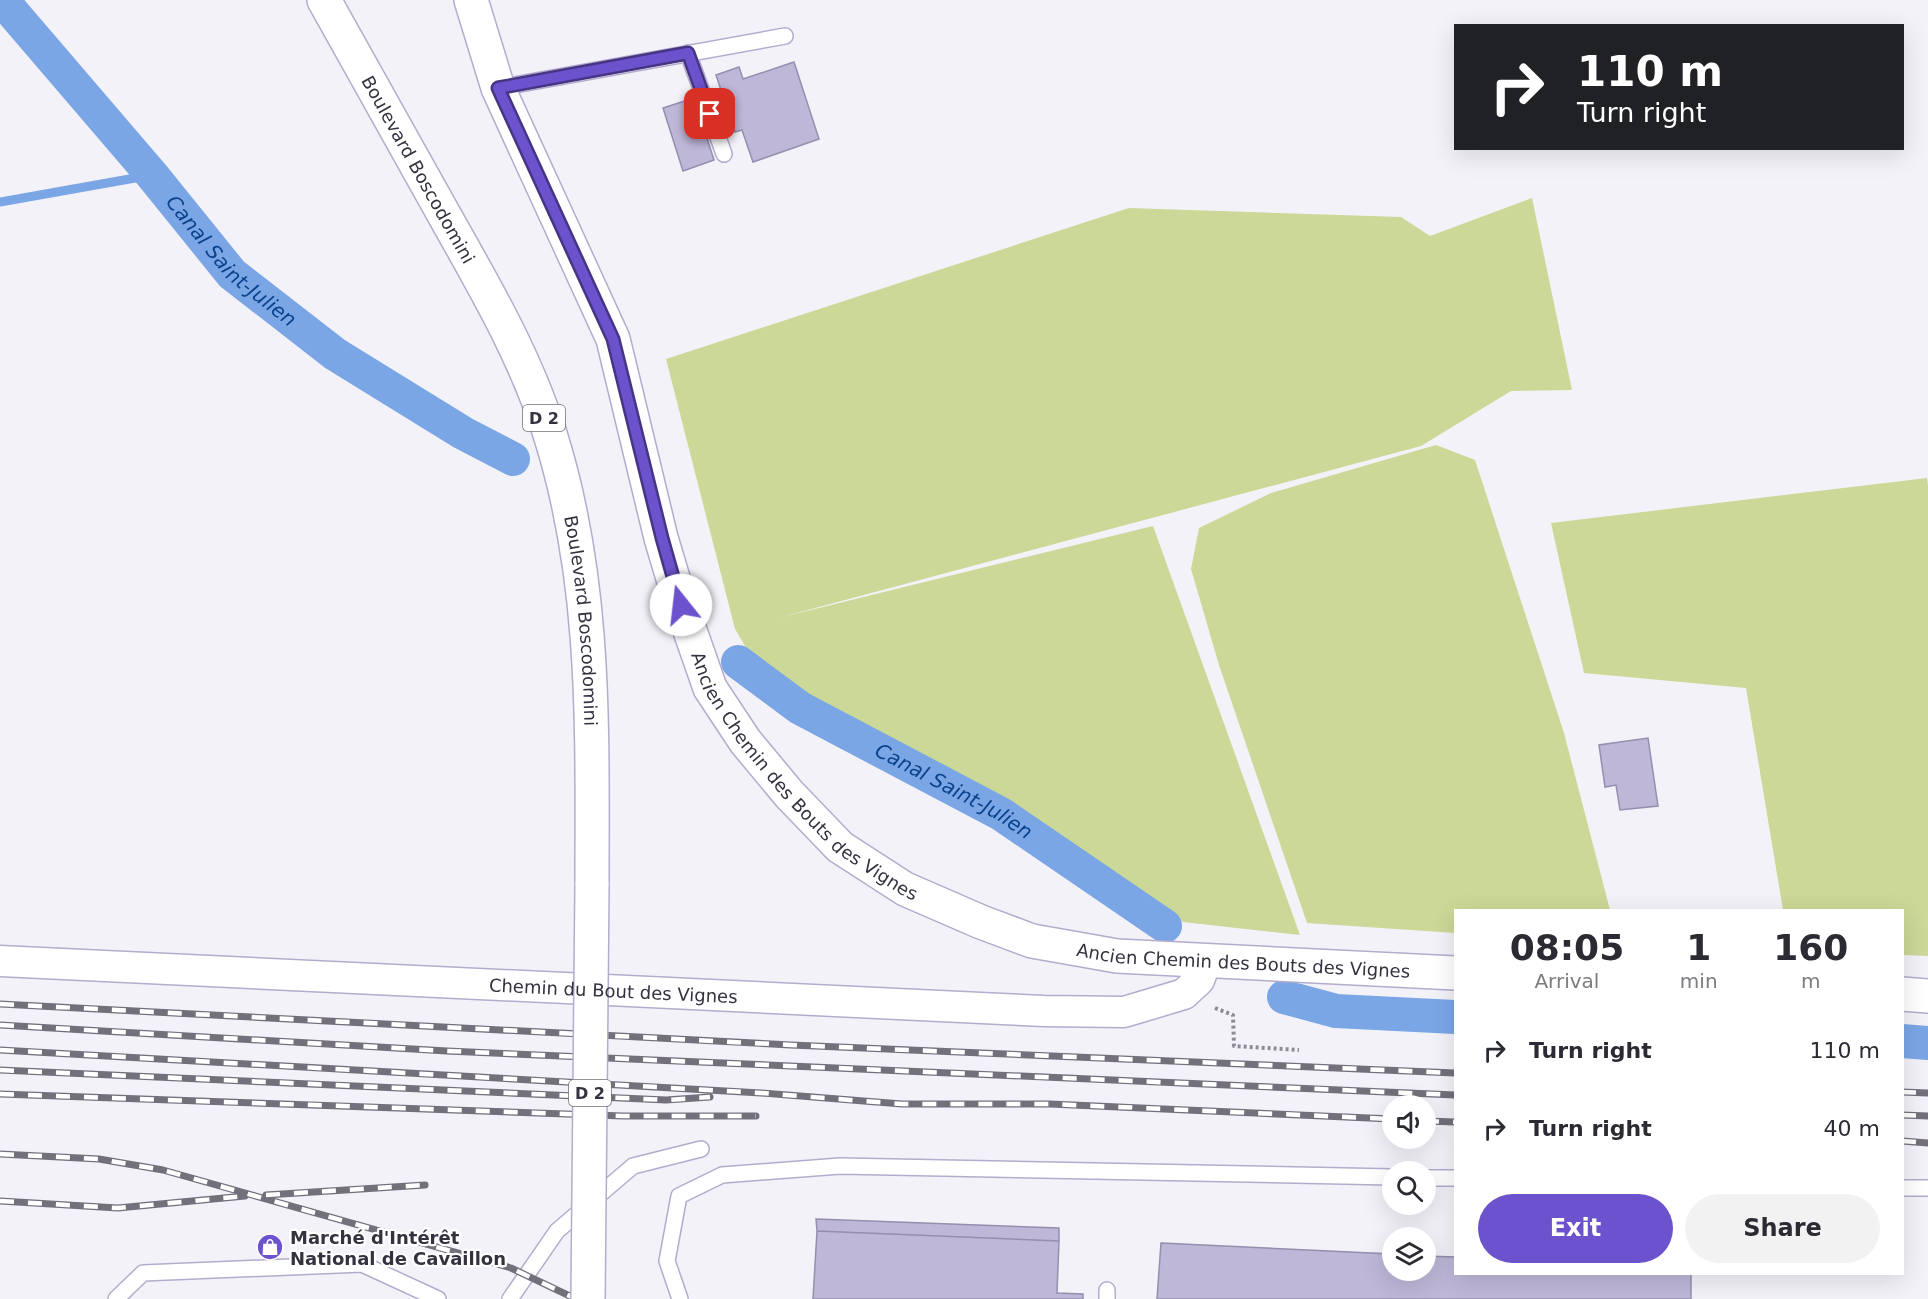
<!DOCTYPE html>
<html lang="en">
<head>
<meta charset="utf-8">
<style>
  :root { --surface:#fff; --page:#f2f2f3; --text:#2b2b33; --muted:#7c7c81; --accent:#6c52cc }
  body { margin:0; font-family:"DejaVu Sans",sans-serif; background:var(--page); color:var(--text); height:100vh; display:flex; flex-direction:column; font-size:22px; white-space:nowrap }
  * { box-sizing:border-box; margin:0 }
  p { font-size:20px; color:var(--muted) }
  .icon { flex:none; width:33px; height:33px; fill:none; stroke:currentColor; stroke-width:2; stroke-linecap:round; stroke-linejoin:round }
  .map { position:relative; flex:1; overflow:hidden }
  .panel { position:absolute; left:1454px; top:909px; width:450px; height:366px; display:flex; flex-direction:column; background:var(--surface); border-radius:0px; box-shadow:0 6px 24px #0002 }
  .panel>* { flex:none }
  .guide { position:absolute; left:1454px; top:24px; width:450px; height:126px; border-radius:0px; box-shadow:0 6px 24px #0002; background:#202124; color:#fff; overflow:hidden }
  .tools { position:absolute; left:1382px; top:1095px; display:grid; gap:12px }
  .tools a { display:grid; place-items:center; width:54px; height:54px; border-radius:50%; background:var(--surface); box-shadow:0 6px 24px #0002; font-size:30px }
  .pin { position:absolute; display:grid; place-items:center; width:51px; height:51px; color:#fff; margin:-26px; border-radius:12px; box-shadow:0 3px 9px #0006 }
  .me { position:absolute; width:66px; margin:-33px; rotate:344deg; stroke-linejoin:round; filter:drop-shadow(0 0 4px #0008) }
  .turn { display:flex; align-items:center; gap:21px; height:126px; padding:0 24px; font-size:27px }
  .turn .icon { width:78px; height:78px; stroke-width:2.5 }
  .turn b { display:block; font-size:42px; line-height:51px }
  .eta { display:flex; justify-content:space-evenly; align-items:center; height:102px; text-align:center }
  .eta b { font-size:36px; font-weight:700; line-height:42px }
  .button { display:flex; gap:12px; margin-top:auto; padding:12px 24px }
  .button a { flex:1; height:69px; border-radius:36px; background:var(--accent); color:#fff; font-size:24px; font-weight:700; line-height:69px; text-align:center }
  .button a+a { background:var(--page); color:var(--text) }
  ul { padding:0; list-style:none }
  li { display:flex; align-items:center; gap:18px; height:78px; padding:0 24px }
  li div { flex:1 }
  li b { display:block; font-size:22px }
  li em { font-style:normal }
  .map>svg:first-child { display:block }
  .green { fill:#cbd897 }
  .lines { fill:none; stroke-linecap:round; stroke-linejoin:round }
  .stream { stroke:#7ba6e6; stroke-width:9 }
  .canal { stroke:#7ba6e6; stroke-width:34 }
  .building { fill:#beb7d8; stroke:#958eae; stroke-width:1.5 }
  .lane-casing { stroke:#b3accd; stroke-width:18 }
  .street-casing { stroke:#b3accd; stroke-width:33 }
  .secondary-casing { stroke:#b3accd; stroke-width:36 }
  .primary-casing { stroke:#b3accd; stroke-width:36 }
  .path { stroke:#8f8c97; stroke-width:4; stroke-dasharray:3 3; stroke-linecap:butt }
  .lane { stroke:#fff; stroke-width:15 }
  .street { stroke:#fff; stroke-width:30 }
  .secondary { stroke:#fff; stroke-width:33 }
  .primary { stroke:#fff; stroke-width:33 }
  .rail-casing { stroke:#73707c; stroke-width:7 }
  .rail { stroke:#fff; stroke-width:4.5; stroke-dasharray:14; stroke-linecap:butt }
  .primary-bridge-casing { stroke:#b3accd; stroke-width:36; stroke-linecap:butt }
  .primary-bridge { stroke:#fff; stroke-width:33 }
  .route-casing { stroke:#463585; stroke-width:15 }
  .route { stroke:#6c52cc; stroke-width:10 }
  .labels { text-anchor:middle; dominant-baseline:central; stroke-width:4.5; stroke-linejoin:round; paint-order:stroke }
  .shield { fill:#fff; stroke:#727079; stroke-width:1.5 }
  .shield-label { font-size:16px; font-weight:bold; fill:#353240 }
  .street-label { font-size:18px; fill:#353240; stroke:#fff }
  .poi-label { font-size:18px; font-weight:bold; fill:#353240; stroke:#fff; text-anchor:start }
  .water-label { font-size:20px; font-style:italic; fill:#0a428c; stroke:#fff }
</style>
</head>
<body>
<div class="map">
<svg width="1928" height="1299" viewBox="0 0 1928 1299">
  <rect width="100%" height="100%" fill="#f4f2f9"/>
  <path class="green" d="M1532 198 1572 390 1511 391 1421 446 778 618 1153 526 1300 935 1183 922 1141 892 817 702 751 656 735 629 666 359 1129 208 1401 217 1430 236Z
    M1436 445 1475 460 1564 733 1610 910H1455V933L1307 923 1219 665 1191 569 1199 528 1271 493Z
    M1927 478 1928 485V956L1902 955V910H1783L1746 688 1584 673 1551 523Z"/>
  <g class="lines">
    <path class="stream" d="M0 202 152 175"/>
    <g class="canal">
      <path id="s1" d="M2 0 152 175 232 274 335 354 463 433 513 459"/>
      <path id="s2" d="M738 662 800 708 1001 814 1165 926"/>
      <path d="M1284 997 1336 1011 1455 1017"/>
      <path d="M1902 1041 1928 1043"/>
    </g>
  </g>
  <path class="building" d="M794 62 819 139 753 162 742 130 735 132 716 75 739 67 743 79Z
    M694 98 714 160 683 171 663 108Z
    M1648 738 1658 806 1620 810 1616 785 1605 787 1599 745Z
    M816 1219 1059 1228V1241L817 1231Z
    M817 1231 1059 1241 1057 1293 1083 1294V1299H813Z
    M1161 1243 1392 1254V1270H1425V1256L1455 1257V1274H1691V1299H1157Z"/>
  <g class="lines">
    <g class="lane-casing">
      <path id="lane" d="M688 53 724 154
        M498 88 785 36
        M1425 1178H1455
        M1902 1188H1928
        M116 1299 143 1273 362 1264 438 1299
        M510 1299 557 1231 633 1166 701 1149
        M680 1299 667 1261 679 1196 722 1175 840 1166 1392 1177
        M1107 1299V1290"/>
    </g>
    <g class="street-casing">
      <g id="street">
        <path id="s3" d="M0 961 1044 1011 1124 1012 1184 994 1199 980 1206 962"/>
      </g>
    </g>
    <g class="secondary-casing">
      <g id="secondary">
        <path id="s4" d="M471 0 498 88 613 339 661 538 681 605 710 688 745 741 789 794 840 847 905 889 981 922 1032 941 1117 956 1455 973"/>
        <path d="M1902 994 1928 996"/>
      </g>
    </g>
    <g class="primary-casing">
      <g id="primary">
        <path id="s5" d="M324 0C365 73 406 147 447 220 486 289 526 358 550 434 597 583 592 732 592 886"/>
      </g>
    </g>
    <path class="path" d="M1215 1008 1233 1015 1234 1046 1299 1050"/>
    <use href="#lane" class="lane"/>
    <use href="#street" class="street"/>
    <use href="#secondary" class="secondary"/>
    <use href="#primary" class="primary"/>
    <g class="rail-casing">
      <path id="rail" d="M0 1004 791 1045 1455 1073
        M0 1025 447 1051 1455 1095
        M0 1050 761 1093 902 1104H1050L1392 1119
        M0 1070 666 1100 710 1097
        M1902 1092 1928 1093
        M0 1094 623 1116H756
        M1902 1115 1928 1116
        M1425 1121 1455 1122
        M1902 1141 1928 1143
        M0 1154 99 1159 163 1170 511 1268 576 1299
        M266 1195 425 1185
        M0 1201 118 1208 245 1196"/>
    </g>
    <use href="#rail" class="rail"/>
    <g class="primary-bridge-casing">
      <path id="primary-bridge" d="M588 1299 592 886"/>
    </g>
    <use href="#primary-bridge" class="primary-bridge"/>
  </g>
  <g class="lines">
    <g class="route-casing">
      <path id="route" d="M681 605 662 538 613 339 498 88 688 53 710 114"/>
    </g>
    <use href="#route" class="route"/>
  </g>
  <defs>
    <g id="shop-disc" transform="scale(1.35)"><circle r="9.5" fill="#6c52cc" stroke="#fff"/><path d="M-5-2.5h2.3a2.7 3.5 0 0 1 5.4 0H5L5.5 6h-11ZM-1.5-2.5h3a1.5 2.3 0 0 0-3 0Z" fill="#fff"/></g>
  </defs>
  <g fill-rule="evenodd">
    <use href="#shop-disc" x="270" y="1247"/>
  </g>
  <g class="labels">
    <g class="shield">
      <rect x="523" y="405" width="42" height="26" rx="4.5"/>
      <rect x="569" y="1080" width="42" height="26" rx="4.5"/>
    </g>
    <g class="shield-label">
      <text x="544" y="418">D 2</text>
      <text x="590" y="1093">D 2</text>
    </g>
    <g class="street-label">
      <text stroke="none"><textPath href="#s5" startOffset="194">Boulevard Boscodomini</textPath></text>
      <text stroke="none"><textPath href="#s5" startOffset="680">Boulevard Boscodomini</textPath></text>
      <text stroke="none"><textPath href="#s4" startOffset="860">Ancien Chemin des Bouts des Vignes</textPath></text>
      <text stroke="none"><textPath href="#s4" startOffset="1364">Ancien Chemin des Bouts des Vignes</textPath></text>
      <text stroke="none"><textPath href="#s3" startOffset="614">Chemin du Bout des Vignes</textPath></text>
    </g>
    <g class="poi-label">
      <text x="290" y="1237">Marché d'Intérêt<tspan x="290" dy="21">National de Cavaillon</tspan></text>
    </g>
    <g class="water-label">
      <text stroke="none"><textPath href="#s1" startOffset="348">Canal Saint-Julien</textPath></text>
      <text stroke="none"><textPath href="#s2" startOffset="252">Canal Saint-Julien</textPath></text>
    </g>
  </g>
</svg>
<div class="tools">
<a><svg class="icon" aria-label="sound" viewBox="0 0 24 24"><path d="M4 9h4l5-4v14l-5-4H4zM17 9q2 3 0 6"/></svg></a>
<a><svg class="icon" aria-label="search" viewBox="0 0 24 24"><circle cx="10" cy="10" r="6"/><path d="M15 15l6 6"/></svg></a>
<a><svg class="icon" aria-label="layers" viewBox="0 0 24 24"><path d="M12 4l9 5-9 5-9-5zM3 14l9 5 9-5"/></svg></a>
</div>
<div class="pin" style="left:710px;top:114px;background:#d93025"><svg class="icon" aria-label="arrive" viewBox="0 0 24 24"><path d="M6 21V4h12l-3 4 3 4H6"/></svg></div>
<svg class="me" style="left:681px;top:605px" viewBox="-20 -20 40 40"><circle r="19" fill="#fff"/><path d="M0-13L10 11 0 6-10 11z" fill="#6c52cc"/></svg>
<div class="guide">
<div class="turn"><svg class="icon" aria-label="right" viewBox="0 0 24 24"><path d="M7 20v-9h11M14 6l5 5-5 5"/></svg><div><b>110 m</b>Turn right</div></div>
</div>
<section class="panel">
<div class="eta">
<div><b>08:05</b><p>Arrival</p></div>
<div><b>1</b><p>min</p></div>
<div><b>160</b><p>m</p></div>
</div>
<ul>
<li><svg class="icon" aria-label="right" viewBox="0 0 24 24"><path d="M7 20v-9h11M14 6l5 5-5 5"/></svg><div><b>Turn right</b></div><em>110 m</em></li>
<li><svg class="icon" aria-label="right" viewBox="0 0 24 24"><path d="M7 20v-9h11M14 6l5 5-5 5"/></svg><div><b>Turn right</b></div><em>40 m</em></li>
</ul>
<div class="button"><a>Exit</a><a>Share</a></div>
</section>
</div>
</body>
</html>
